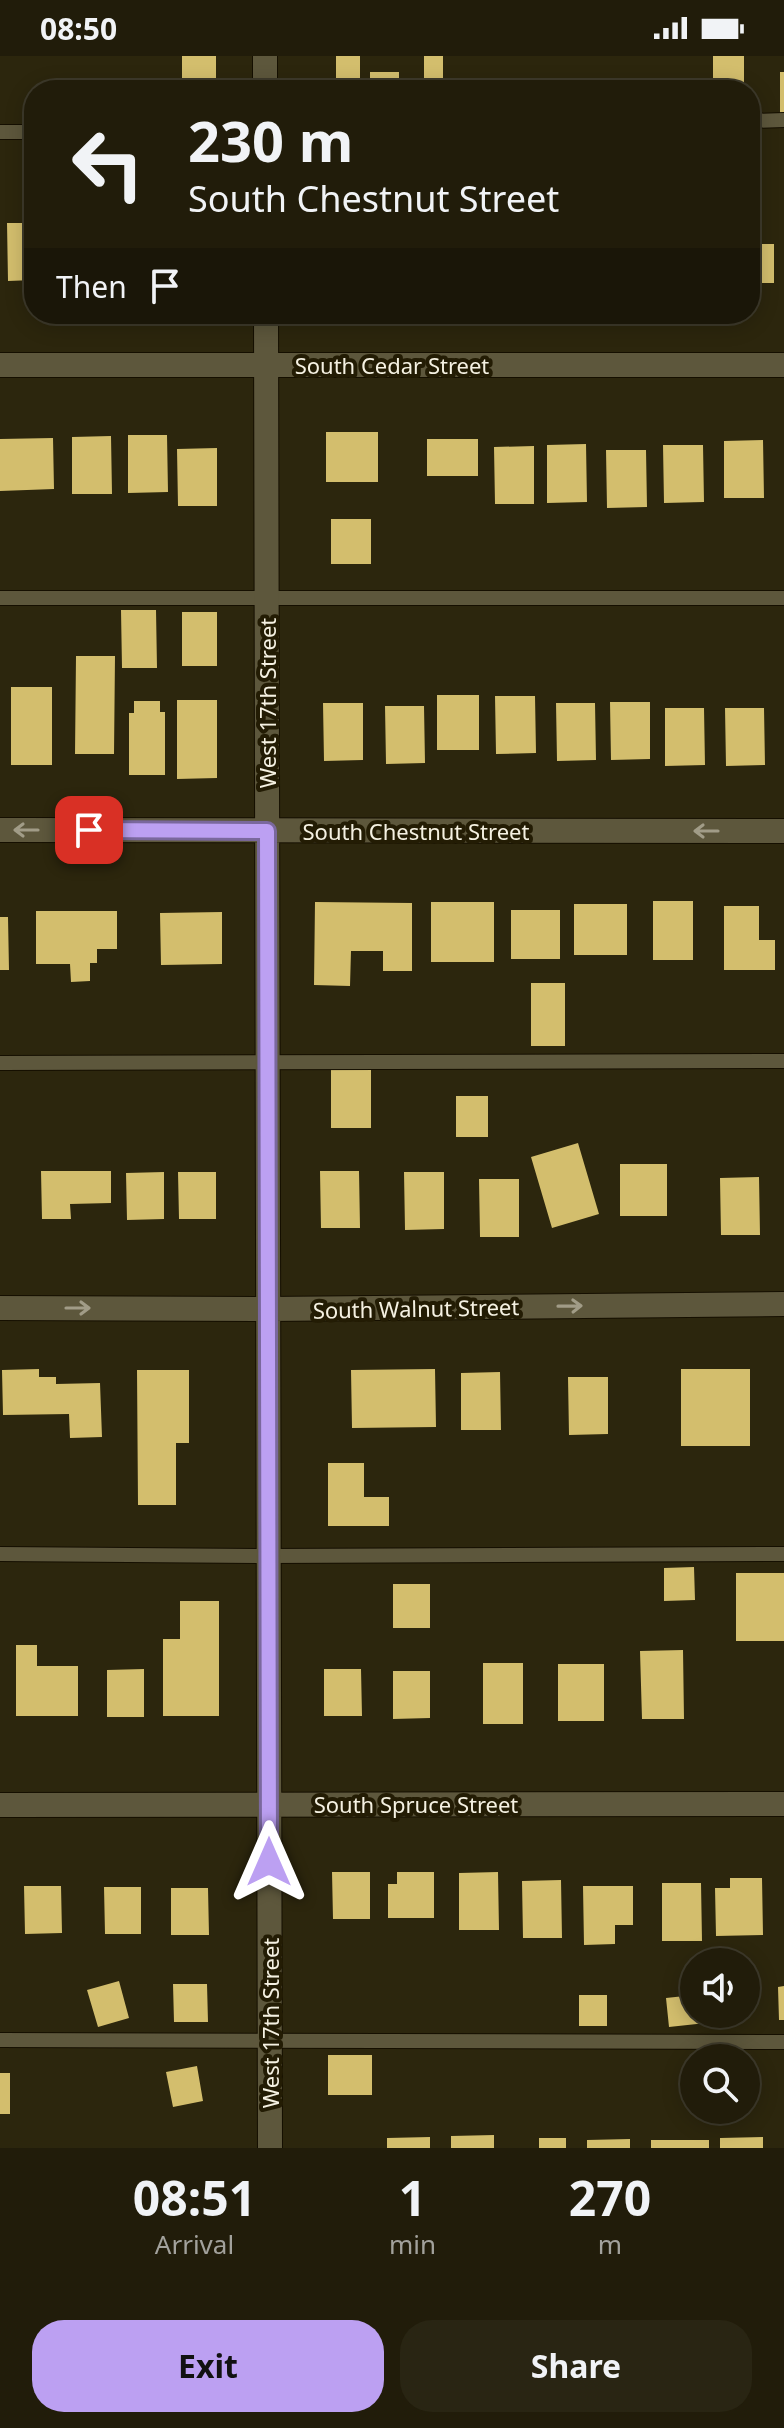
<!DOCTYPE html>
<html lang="en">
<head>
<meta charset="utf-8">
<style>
  :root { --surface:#211c0a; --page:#292513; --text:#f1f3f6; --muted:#a2a19c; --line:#3e3a2b; --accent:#bca0f2 }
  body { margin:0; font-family:"Noto Sans",sans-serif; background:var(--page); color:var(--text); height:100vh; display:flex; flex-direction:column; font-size:30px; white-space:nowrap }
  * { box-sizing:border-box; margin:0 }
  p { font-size:26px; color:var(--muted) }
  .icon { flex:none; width:44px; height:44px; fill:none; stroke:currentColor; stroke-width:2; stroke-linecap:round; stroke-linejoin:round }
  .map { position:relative; height:2092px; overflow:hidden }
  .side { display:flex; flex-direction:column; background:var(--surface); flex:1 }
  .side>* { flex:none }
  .top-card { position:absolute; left:24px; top:24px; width:736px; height:244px; border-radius:32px; box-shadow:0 4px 20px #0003,0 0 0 2px var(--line); background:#211c0a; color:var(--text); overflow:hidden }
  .tools { position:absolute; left:680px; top:1892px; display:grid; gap:16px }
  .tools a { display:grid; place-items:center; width:80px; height:80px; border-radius:50%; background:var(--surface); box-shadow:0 4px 20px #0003,0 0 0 2px var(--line); font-size:40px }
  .pin { position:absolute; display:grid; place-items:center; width:68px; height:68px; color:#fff; margin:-34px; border-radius:16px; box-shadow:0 4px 12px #0006 }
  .me { position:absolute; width:88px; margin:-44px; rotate:0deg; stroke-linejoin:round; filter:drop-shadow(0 0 6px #0008) }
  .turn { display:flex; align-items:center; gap:28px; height:168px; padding:0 32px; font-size:36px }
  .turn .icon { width:104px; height:104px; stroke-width:2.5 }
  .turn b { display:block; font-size:56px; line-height:68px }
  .then { display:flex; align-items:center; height:76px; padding:0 32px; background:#0003; gap:16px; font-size:30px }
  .eta { display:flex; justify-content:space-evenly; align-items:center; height:136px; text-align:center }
  .eta b { font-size:48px; font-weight:700; line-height:56px }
  .cta { display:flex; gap:16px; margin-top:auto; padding:16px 32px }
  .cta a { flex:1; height:92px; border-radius:32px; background:var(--accent); color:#111; font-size:32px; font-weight:700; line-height:92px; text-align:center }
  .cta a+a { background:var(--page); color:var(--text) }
  .status { display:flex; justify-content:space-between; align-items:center; height:56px; padding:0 40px; background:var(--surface); direction:ltr }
  .status svg { height:22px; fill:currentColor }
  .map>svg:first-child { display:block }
  .building { fill:#d3be6d }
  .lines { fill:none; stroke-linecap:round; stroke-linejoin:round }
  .lane-casing { stroke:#150f00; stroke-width:16 }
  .street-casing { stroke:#150f00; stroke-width:26 }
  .lane { stroke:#5d573c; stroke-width:14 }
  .street { stroke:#5d573c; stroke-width:24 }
  .oneway { stroke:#a19c87 }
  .route-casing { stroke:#7a689d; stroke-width:20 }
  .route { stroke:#bca0f2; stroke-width:14 }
  .labels { text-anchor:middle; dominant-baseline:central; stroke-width:8; stroke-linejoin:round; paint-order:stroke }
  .street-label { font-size:22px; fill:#f5f1e2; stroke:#231c04 }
</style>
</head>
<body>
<div class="status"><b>08:50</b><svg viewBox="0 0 49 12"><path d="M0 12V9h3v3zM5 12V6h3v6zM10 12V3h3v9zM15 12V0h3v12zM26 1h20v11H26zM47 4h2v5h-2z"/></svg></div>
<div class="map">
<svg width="784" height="2092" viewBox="0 0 784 2092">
  <rect width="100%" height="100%" fill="#2c260d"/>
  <path class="building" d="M182 0H216V34H182Z
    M336 0H360V34H336Z
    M424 0H443V34H424Z
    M713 0H744V34H692V27H713Z
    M370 16H399V34H370Z
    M780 16H784V63H780Z
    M7 167H34V224L8 225Z
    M750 188H774V227H750Z
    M326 376H378V426H326Z
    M128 379H167L168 436 128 437Z
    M111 380 112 438H72V381Z
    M53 382 54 433 0 435V383Z
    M427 383H478V420H427Z
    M763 384 764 442H724V385Z
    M586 388 587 446 547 447V389Z
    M663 389H703L704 446 664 447Z
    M534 390V448H495L494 391Z
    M217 392V450H178L177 393Z
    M606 394H646L647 451 607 452Z
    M331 463H371V508H331Z
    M121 554H156L157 612H122Z
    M182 556H217V610H182Z
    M76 600H115L114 698H75Z
    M11 631H52V709H11Z
    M437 639H479V694H437Z
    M495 640H535L536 697 496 698Z
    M177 644H217V722L177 723Z
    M134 645H160V656H165V719H129V657H134Z
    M610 646H650V703L611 704Z
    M323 647H363V704L324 705Z
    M556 647H595L596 704 557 705Z
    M385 650H424L425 707 386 708Z
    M665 652H704L705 709 665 710Z
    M725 652H764L765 709 726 710Z
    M653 845H693V904H653Z
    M315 846 412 847V915H383V895H351L350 930 314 929Z
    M431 846H494V906H431Z
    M574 848H627V899H574Z
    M724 850H759V884H775V914H724Z
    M511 854H560V903H511Z
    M36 855H117V893H97V907H90V925L71 926 70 908H36Z
    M222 856V908L161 909 160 857Z
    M0 861H8L9 914H0Z
    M531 927H565V990H531Z
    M331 1011H371V1072H331Z
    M456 1040H488V1081H456Z
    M578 1087 599 1158 552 1172 531 1101Z
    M620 1108H667V1160H620Z
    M41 1115H111V1147L70 1148 71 1163H42Z
    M320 1115H359L360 1172H321Z
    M164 1116V1163L127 1164 126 1117Z
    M178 1116H216V1163H179Z
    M404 1116H444V1173L405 1174Z
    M759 1121 760 1179H721L720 1122Z
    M479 1123H519V1181H480Z
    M39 1313V1321H56V1328L100 1327 102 1381 70 1382 69 1358 3 1359 2 1314Z
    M435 1313 436 1371 352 1372 351 1314Z
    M681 1313H750V1390H681Z
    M137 1314H189V1387H176V1449H138Z
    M500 1316 501 1374H461V1317Z
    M568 1321H608V1378L569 1379Z
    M328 1407H364V1441H389V1470H328Z
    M694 1511 695 1544 664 1545V1512Z
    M736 1517H784V1585H736Z
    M393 1528H430V1572H393Z
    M180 1545H219V1660H163V1583H180Z
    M16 1589H37V1610H78V1660H16Z
    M683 1594 684 1663H642L640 1595Z
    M483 1607H523V1668H483Z
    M558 1608H604V1665H558Z
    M144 1613V1661H107V1614Z
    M324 1613H361L362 1660H324Z
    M393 1615H430V1662L393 1663Z
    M332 1816H370V1863H333Z
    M397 1816H434V1862H388V1828H397Z
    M498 1816 499 1874H459V1817Z
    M730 1822H762L763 1879 716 1880 715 1832H730Z
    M561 1824 562 1882H523L522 1825Z
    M662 1827H701L702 1885H662Z
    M24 1830H61L62 1877 25 1878Z
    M583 1830H633V1869H615V1888L584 1889Z
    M104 1831H141V1878H105Z
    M171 1832H208L209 1879H171Z
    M119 1925 129 1962 98 1971 87 1934Z
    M173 1928H207L208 1966H174Z
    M784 1930V1964H779L778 1931Z
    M579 1939H607V1970H579Z
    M694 1939V1958H705L706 1967 669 1971 666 1942Z
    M328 1999H372V2039H328Z
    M197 2010 203 2045 173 2051 166 2016Z
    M0 2017H10V2058H0Z
    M494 2079V2092H451V2080Z
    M430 2081V2092H387V2082Z
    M763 2081V2092H720V2082Z
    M539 2082H566V2092H539Z
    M630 2083V2092H587V2084Z
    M651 2084H709V2092H651Z"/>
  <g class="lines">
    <g class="lane-casing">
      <path id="lane" d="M750 65 784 64
        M0 76H34
        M0 542H784
        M0 1007 784 1005
        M0 1498 269 1500 784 1498
        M0 1984 784 1986"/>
    </g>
    <g class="street-casing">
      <path id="street" d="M265 0V34
        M266 258 270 2092
        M0 309H784
        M0 774 784 775
        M0 1252 268 1253 784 1248
        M0 1749 784 1748"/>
    </g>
    <use href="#lane" class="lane"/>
    <use href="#street" class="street"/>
  </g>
  <defs><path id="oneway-shaft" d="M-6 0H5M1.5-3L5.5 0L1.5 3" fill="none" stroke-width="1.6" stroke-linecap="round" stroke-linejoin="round" transform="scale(2)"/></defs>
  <g class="oneway">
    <use href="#oneway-shaft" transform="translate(26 774) rotate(-180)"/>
    <use href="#oneway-shaft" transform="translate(706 775) rotate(-180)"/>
    <use href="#oneway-shaft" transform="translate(570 1250) rotate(-1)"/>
    <use href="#oneway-shaft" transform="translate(78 1252)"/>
  </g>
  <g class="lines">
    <g class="route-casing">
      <path id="route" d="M89 774 267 775 269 1806"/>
    </g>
    <use href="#route" class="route"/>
  </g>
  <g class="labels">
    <g class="street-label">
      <text x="392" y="309">South Cedar Street</text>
      <text transform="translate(267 647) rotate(-90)">West 17th Street</text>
      <text x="416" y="775">South Chestnut Street</text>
      <text transform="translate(416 1252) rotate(-1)">South Walnut Street</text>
      <text x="416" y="1748">South Spruce Street</text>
      <text transform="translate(270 1967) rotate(-90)">West 17th Street</text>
    </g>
  </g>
</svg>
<div class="tools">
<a><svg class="icon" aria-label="sound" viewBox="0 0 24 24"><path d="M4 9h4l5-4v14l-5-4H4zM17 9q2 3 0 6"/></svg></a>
<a><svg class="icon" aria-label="search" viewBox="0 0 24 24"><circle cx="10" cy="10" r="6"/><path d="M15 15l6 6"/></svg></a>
</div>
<div class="pin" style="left:89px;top:774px;background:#d93025"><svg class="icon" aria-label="arrive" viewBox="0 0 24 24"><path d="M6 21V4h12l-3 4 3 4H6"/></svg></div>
<svg class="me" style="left:269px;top:1806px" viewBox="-20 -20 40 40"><path d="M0-17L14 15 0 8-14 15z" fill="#bca0f2" stroke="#fff" stroke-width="4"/></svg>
<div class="top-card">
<div class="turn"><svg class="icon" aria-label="left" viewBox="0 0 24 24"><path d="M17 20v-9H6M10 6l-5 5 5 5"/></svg><div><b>230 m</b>South Chestnut Street</div></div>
<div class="then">Then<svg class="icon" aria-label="arrive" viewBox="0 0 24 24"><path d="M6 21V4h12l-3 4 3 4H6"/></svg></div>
</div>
</div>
<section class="side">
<div class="eta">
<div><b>08:51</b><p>Arrival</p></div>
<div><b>1</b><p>min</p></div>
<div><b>270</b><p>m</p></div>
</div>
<div class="cta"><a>Exit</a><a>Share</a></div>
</section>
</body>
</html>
